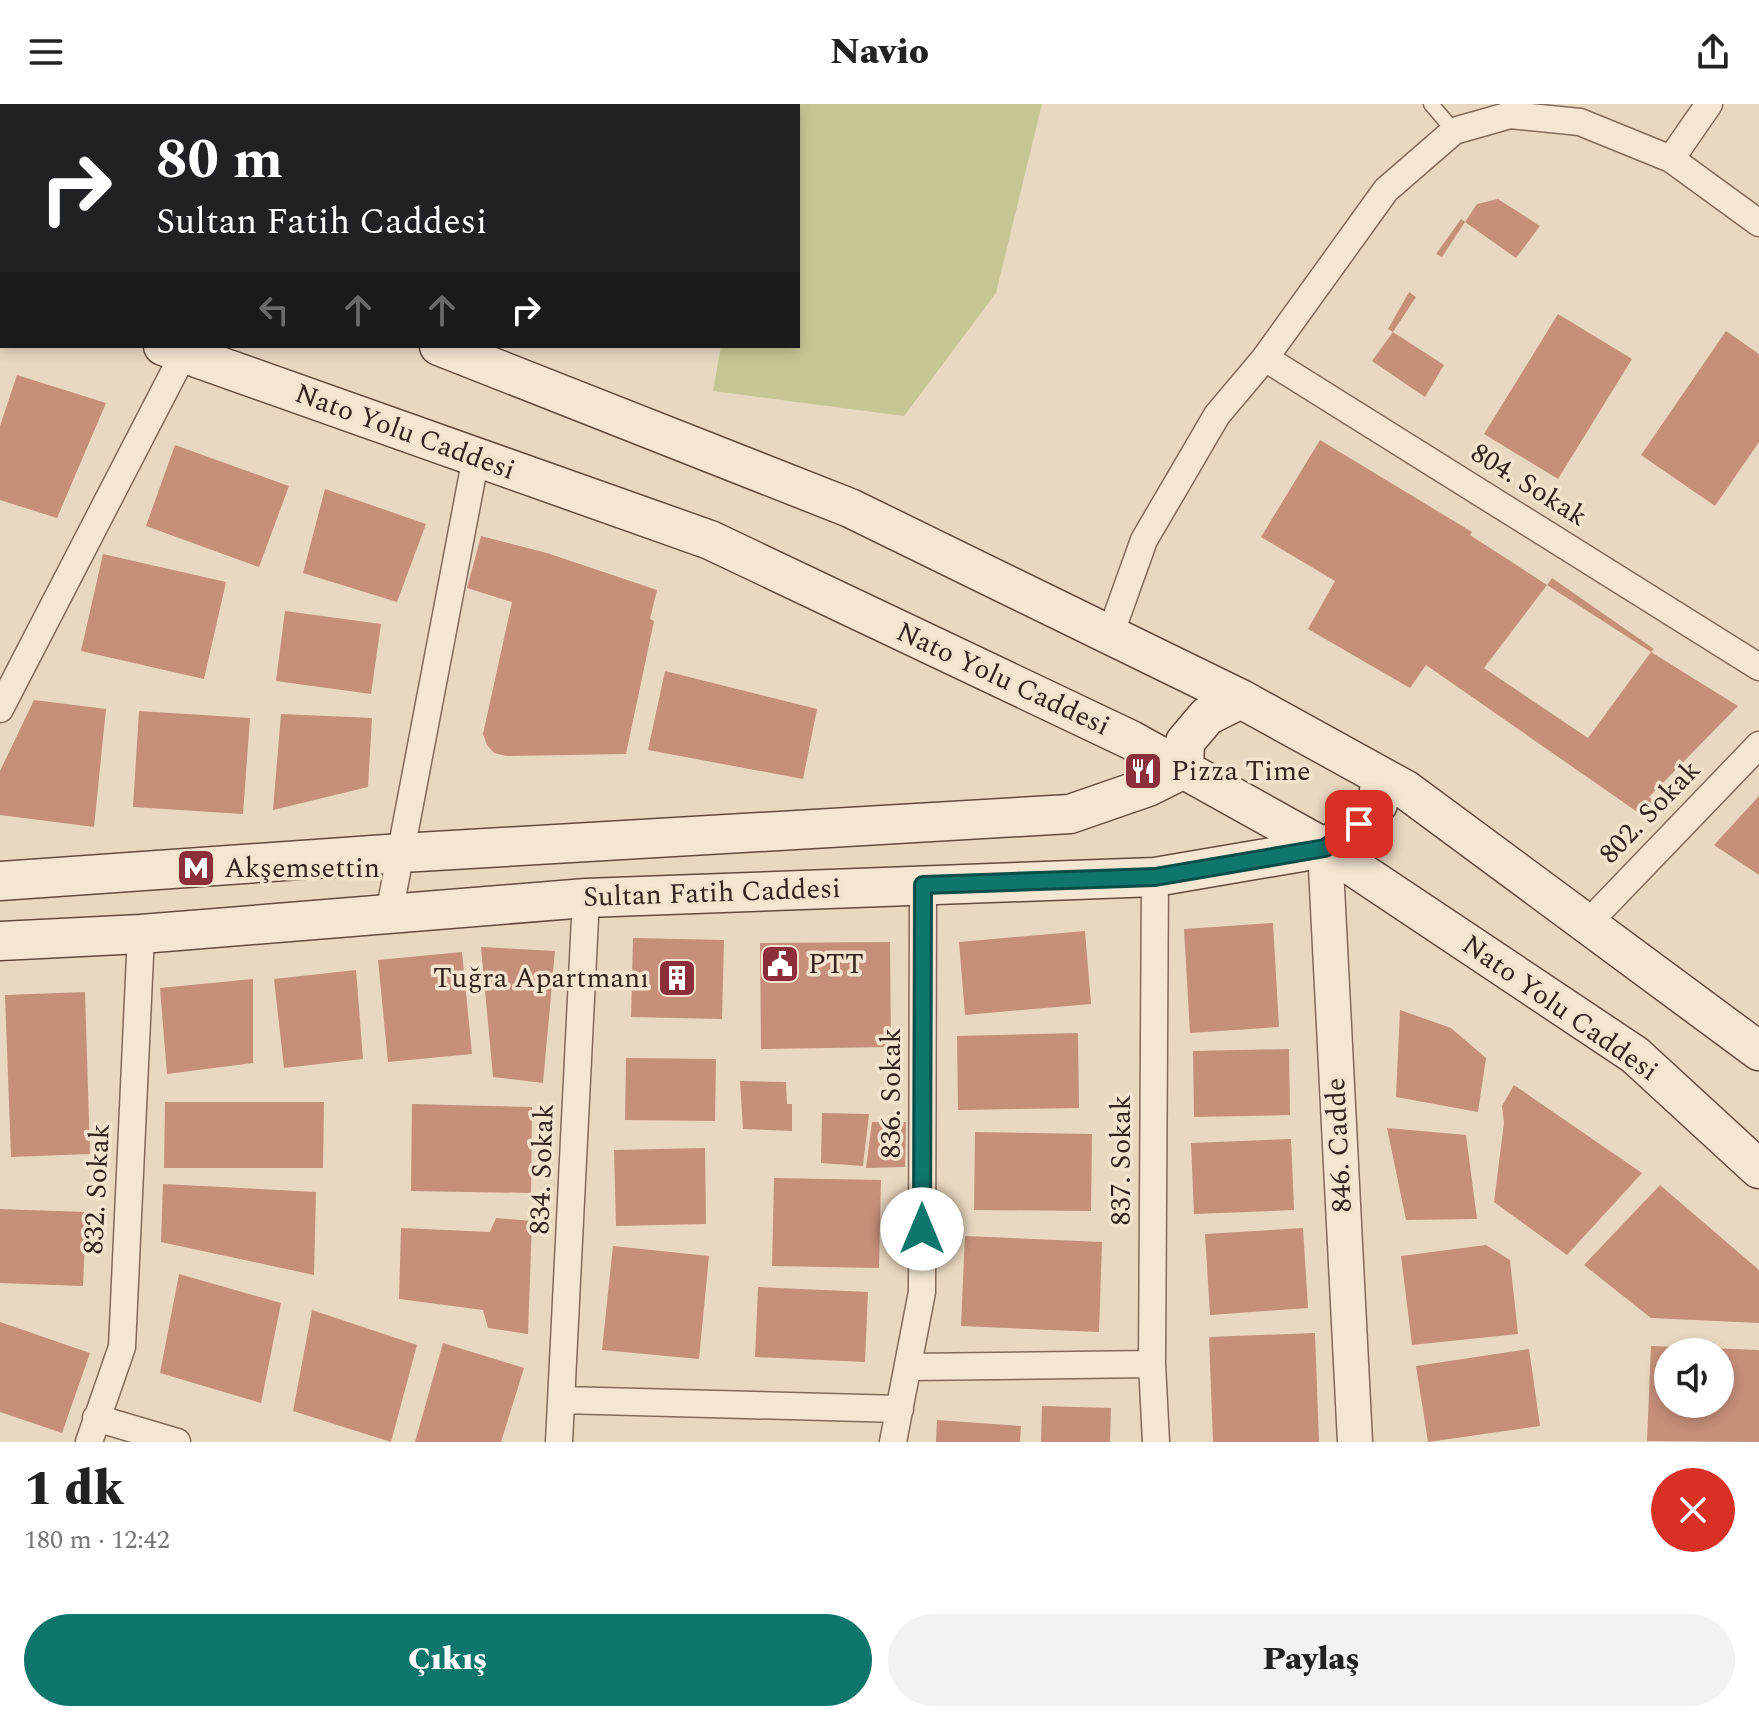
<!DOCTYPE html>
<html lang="tr">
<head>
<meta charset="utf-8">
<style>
  :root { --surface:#fff; --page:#f2f2f2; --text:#222; --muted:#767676; --accent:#0f766e }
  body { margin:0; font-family:Spectral,serif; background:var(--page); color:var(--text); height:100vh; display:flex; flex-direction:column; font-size:30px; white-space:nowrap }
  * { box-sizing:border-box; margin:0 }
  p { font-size:26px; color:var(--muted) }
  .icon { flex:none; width:44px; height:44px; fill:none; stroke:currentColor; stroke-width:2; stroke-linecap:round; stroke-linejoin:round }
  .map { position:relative; height:1338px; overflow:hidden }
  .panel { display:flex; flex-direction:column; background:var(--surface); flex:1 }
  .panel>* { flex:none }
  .top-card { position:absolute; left:0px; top:0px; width:800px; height:244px; box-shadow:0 4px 12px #0003; background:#202124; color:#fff; overflow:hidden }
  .controls { position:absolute; left:1654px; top:1234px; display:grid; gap:16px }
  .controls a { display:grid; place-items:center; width:80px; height:80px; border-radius:50%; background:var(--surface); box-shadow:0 4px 12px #0003; font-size:40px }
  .pin { position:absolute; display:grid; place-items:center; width:68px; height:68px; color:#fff; margin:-34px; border-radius:16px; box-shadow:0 4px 12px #0006 }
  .me { position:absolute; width:88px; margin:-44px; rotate:0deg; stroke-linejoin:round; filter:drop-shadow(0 0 6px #0008) }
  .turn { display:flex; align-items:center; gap:28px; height:168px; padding:0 24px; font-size:36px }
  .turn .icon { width:104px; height:104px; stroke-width:2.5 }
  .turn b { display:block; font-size:56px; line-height:68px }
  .lanes { display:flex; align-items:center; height:76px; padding:0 24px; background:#0003; justify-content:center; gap:40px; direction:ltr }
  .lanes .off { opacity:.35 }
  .round { display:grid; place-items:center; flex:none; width:84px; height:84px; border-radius:42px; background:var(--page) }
  .overview { display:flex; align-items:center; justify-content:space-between; height:136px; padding:0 24px }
  h1 { font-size:48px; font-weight:800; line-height:60px }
  .action { display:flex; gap:16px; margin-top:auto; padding:16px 24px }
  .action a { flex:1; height:92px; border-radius:48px; background:var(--accent); color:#fff; font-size:32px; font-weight:800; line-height:92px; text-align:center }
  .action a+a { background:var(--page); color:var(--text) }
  header { display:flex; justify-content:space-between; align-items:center; height:104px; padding:0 24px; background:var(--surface); font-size:36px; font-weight:800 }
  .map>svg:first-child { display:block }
  .green { fill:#c6c695 }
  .building { fill:#c58f79; fill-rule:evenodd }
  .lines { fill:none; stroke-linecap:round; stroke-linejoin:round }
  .service-casing { stroke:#816a5a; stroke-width:17 }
  .minor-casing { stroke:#816a5a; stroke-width:29 }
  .tertiary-casing { stroke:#816a5a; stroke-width:37 }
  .secondary-casing { stroke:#624b3d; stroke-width:41 }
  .service { stroke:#f5e6d2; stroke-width:14 }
  .minor { stroke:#f5e6d2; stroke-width:26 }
  .tertiary { stroke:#f5e6d2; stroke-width:34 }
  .secondary { stroke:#f5e6d2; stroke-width:38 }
  .route-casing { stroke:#0a4d48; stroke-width:20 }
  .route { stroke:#0f766e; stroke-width:14 }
  .labels { text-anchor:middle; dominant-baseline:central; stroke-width:7; stroke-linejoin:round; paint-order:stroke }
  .street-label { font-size:28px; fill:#32241d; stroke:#f2e3cf }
  .poi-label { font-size:28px; fill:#32241d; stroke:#f2e3cf; text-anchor:start }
</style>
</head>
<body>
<header><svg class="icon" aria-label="menu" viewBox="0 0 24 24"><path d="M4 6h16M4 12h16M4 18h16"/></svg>Navio<svg class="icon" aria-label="share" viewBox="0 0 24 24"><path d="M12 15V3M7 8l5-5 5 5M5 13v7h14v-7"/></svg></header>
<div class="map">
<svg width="1759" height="1338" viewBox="0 0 1759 1338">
  <rect width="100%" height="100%" fill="#e9d8c0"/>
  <path class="green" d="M761 0H1042L996 189 904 312 713 287 721 242H798V2Z"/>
  <path class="building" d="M1498 95 1540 122 1516 154 1465 118 1477 100Z
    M1461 115 1465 118 1442 153 1436 150Z
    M1409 188 1416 193 1393 228 1388 225Z
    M1558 210 1632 255 1558 375 1484 330Z
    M1726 227 1759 250V338L1715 402 1641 351Z
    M1393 228 1444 261 1425 293 1372 257Z
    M17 271 106 299 57 414 0 396V322Z
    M1320 336 1472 428 1470 431 1547 481 1484 564 1588 634 1651 548 1738 602 1649 693 1658 701 1646 714 1426 561 1410 584 1308 525 1335 477 1261 433Z
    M175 341 289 382 259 463 146 422Z
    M325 385 426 420 397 498 303 469Z
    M481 432 547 449 657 486 650 515 654 517 626 650 506 652 494 649 487 641 483 630 512 498 467 484Z
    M103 450 226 478 204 575 81 547Z
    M1552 474 1654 545 1651 548 1547 481Z
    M285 507 381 520 371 590 276 577Z
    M665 567 817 605 803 675 648 646Z
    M34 596 106 605 94 723 0 711V667Z
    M139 607 250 614 243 710 133 703Z
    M281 610 372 614 368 683 273 706Z
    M1759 692V771L1714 741Z
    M1273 819 1279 923 1190 929 1184 825Z
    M1085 827 1091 900 965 911 959 838Z
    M633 834 724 836 722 915 631 913Z
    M890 838 891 943 761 945 760 839Z
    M481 843 555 847 543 979 493 973Z
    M462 848 472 950 388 958 378 856Z
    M356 866 363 955 284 964 274 875Z
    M253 875V959L167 970 160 884Z
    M85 888 90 1050 11 1053 5 891Z
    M1400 906 1451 924 1486 954 1478 1008 1396 993Z
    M1078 929 1079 1004 958 1006 957 932Z
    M1289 945 1290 1011 1194 1013 1193 947Z
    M626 954 716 955 715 1017 625 1016Z
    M740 977 786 978 787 1000H792V1027L743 1025Z
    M1514 981 1642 1069 1567 1151 1494 1098 1504 1019 1502 1002Z
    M165 998H324L323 1064H164Z
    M412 1000 532 1003 531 1089 411 1087Z
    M822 1009 869 1010 863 1062 821 1059Z
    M872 1018H906L905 1063 866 1064Z
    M1387 1024 1466 1031 1477 1115 1406 1116Z
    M975 1028 1092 1030 1091 1107 974 1106Z
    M1291 1035 1294 1106 1194 1110 1191 1039Z
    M705 1044 706 1120 616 1122 614 1046Z
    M774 1074 881 1076 879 1164 772 1162Z
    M163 1080 316 1088 314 1171 161 1138Z
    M1660 1081 1759 1166V1219L1651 1214 1584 1161Z
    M0 1105 86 1108 83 1182 0 1179Z
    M496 1114 532 1117 528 1230 488 1224 483 1206 399 1195 401 1124 490 1128Z
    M1303 1124 1308 1204 1210 1211 1205 1130Z
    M965 1132 1102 1138 1099 1228 961 1222Z
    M1486 1141 1510 1156 1518 1230 1412 1241 1401 1152Z
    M613 1142 709 1152 699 1255 602 1246Z
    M179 1170 281 1199 261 1299 160 1269Z
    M758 1183 868 1188 865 1258 755 1253Z
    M312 1206 417 1241 391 1338 293 1307Z
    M0 1218 90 1249 62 1329 0 1308Z
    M1315 1229 1319 1338H1213L1209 1233Z
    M443 1239 524 1264 501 1338H415Z
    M1651 1242 1759 1246V1338L1647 1337ZM1668 1248H1720V1300H1668Z
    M1529 1245 1540 1322 1428 1338 1416 1262Z
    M1042 1302 1111 1304 1110 1338H1041Z
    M937 1316 1021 1322 1020 1338H936Z"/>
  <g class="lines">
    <g class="service-casing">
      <path id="service" d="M1431 0 1454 27"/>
    </g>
    <g class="minor-casing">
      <path id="minor" d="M1671 55 1709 0
        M1265 254 1759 563
        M1110 531 1144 436 1217 311 1265 254 1386 86 1454 27 1510 11 1580 18 1671 55 1759 119
        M0 605 184 249
        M1155 773 1152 1260 1156 1338
        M389 810 476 353
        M1587 820 1759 641
        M908 1263 1152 1260
        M562 1296 900 1305
        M96 1314 177 1338
        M89 1338 122 1243 141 830
        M559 1338 586 794
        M893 1338 922 1188 923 781"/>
    </g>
    <g class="tertiary-casing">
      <path id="tertiary" d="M1325 744 1355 1338"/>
    </g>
    <g class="secondary-casing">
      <path id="secondary" d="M0 74H2
        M0 182 2 183
        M163 242 710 436 1131 636 1325 744 1635 951 1759 1065
        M439 242 850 404 1241 595 1406 686 1759 947
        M0 777 401 749 1070 710 1148 683 1184 665 1185 638 1207 612 1241 595
        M0 837 141 830 586 794 1155 773 1325 744 1359 720 1378 700 1380 672"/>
    </g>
    <use href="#service" class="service"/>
    <use href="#minor" class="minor"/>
    <use href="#tertiary" class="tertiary"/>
    <use href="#secondary" class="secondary"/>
  </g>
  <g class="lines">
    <g class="route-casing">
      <path id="route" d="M922 1125 923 781 1155 773 1325 744 1359 720"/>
    </g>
    <use href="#route" class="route"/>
  </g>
  <defs>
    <g id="restaurant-square" transform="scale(2)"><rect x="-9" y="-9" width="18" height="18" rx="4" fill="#8b2f3b" stroke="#f2e3cf"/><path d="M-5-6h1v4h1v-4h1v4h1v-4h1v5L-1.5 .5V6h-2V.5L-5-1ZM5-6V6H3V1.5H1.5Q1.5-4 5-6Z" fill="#fff"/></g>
    <g id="metro-square" transform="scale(2)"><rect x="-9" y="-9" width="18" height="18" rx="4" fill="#8b2f3b" stroke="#f2e3cf"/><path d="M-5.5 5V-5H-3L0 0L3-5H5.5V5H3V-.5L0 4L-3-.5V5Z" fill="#fff"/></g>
    <g id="civic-square" transform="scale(2)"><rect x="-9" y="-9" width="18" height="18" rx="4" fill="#8b2f3b" stroke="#f2e3cf"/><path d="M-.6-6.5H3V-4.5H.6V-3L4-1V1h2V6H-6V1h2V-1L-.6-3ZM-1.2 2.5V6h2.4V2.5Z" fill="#fff"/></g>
    <g id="building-square" transform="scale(2)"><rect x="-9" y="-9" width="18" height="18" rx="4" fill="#8b2f3b" stroke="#f2e3cf"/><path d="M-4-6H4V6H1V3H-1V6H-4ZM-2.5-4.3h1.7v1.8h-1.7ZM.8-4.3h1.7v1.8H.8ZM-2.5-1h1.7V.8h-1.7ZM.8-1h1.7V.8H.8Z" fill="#fff"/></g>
  </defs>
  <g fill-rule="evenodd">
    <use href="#restaurant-square" x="1143" y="667"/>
    <use href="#metro-square" x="196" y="764"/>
    <use href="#civic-square" x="780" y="860"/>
    <use href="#building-square" x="677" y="874"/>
  </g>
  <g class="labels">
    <g class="street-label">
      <text transform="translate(405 328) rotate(20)">Nato Yolu Caddesi</text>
      <text transform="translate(1529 381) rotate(32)">804. Sokak</text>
      <text transform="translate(1003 575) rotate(25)">Nato Yolu Caddesi</text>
      <text transform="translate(1650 708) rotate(-46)">802. Sokak</text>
      <text transform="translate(712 789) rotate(-2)">Sultan Fatih Caddesi</text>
      <text transform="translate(1560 904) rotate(35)">Nato Yolu Caddesi</text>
      <text transform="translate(891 989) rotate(-90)">836. Sokak</text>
      <text transform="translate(1339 1041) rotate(-93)">846. Cadde</text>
      <text transform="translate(1121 1056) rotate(-90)">837. Sokak</text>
      <text transform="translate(542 1065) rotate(-88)">834. Sokak</text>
      <text transform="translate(97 1085) rotate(-87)">832. Sokak</text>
    </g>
    <g class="poi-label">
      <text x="1171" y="667">Pizza Time</text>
      <text x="224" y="764">Akşemsettin</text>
      <text x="808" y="860">PTT</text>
      <text x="649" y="874" text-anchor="end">Tuğra Apartmanı</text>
    </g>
  </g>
</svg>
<div class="controls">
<a><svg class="icon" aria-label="sound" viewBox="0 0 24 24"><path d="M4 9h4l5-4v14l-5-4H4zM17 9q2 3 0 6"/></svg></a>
</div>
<div class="pin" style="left:1359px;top:720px;background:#d93025"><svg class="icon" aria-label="arrive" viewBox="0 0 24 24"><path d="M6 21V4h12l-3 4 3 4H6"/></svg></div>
<svg class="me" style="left:922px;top:1125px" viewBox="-20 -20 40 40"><circle r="19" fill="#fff"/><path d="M0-13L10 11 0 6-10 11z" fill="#0f766e"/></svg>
<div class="top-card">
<div class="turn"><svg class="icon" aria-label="right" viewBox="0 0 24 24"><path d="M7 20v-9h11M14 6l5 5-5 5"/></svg><div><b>80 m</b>Sultan Fatih Caddesi</div></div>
<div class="lanes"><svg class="icon off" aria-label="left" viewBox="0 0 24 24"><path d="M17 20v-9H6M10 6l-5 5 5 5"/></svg><svg class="icon off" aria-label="ahead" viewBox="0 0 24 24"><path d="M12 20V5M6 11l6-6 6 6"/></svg><svg class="icon off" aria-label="ahead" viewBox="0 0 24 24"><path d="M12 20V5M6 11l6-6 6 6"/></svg><svg class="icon" aria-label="right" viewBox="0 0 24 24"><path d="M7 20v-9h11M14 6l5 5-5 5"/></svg></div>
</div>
</div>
<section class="panel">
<div class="overview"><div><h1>1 dk</h1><p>180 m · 12:42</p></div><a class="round" style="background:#d93025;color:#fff"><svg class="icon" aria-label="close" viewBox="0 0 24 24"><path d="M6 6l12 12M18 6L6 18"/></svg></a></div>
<div class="action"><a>Çıkış</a><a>Paylaş</a></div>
</section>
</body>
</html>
